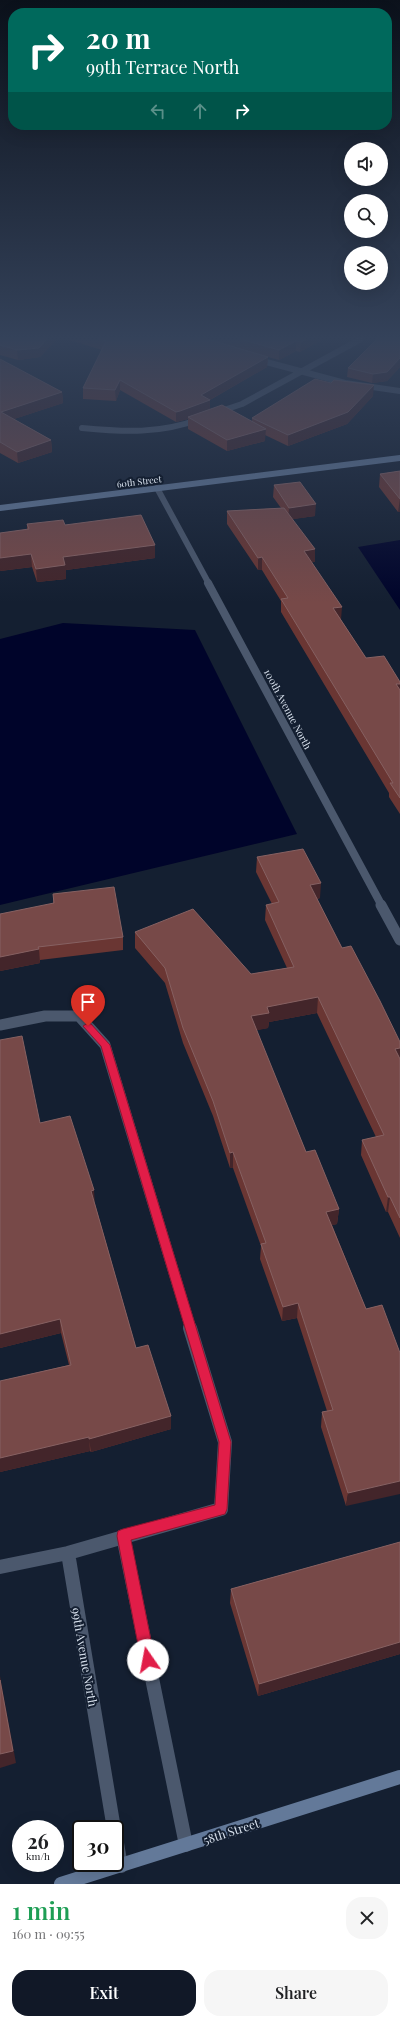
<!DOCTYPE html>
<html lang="en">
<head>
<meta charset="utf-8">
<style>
  :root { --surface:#fff; --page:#f6f6f6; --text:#202124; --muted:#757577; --accent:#111827 }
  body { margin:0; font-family:"Playfair Display",serif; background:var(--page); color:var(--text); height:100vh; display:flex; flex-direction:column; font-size:15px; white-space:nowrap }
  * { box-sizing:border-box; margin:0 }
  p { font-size:13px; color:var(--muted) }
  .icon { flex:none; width:22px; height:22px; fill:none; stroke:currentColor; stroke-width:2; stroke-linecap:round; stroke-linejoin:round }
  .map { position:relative; height:1884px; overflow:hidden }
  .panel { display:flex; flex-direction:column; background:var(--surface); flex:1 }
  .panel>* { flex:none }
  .banner { position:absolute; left:8px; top:8px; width:384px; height:122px; border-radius:16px; box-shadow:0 4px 16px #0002; background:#00695c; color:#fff; overflow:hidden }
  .buttons { position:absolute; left:344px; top:142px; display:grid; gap:8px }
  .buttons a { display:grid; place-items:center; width:44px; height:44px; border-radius:50%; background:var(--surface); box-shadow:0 4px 16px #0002; font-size:20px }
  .speed { position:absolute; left:12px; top:1820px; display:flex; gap:8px; font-size:20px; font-weight:700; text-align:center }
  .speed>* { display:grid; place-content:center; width:52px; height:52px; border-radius:50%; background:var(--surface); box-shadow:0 4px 16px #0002; line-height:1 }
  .speed small { font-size:10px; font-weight:400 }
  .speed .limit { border:2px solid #111; border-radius:6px; background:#fff; color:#111 }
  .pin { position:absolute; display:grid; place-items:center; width:34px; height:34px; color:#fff; margin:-41px -17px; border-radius:50% 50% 50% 0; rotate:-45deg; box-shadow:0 0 4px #0007 }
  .pin .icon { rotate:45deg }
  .me { position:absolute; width:44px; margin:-22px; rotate:348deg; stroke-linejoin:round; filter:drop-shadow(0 0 3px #0008) }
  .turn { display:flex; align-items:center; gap:14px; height:84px; padding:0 12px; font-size:18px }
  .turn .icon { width:52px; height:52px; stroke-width:2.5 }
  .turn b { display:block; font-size:28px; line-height:34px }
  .lanes { display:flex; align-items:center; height:38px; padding:0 12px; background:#0003; justify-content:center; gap:20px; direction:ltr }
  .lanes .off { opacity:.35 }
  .round { display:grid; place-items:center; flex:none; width:42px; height:42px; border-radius:16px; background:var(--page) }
  .headline { display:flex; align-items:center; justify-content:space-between; height:68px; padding:0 12px }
  h1 { font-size:24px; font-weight:600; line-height:30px; color:#1e9e55 }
  .button { display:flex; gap:8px; margin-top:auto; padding:8px 12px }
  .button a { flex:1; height:46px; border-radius:16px; background:var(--accent); color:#fff; font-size:16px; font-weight:600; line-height:46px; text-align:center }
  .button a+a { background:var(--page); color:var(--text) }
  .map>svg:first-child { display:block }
  .water { fill:#00042a }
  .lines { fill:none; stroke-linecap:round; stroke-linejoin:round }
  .street-far3 { stroke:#4b586d; stroke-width:6 }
  .street-far2 { stroke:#4b586d; stroke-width:8 }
  .street-far1 { stroke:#4b586d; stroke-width:11 }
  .street { stroke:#4b586d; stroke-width:14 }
  .secondary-far1 { stroke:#637999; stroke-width:6 }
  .secondary { stroke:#637999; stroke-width:14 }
  .wall { fill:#6a3633 }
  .shaded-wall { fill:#43252a }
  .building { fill:#774948; stroke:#866162 }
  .route { fill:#e11d48; stroke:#92132f }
  .labels { text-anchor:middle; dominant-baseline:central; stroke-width:4; stroke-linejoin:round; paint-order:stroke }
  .far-street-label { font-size:9px; fill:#dbe4f0; stroke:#141f31 }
  .street-label { font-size:10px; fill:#dbe4f0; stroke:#141f31 }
  .near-street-label { font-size:12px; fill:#dbe4f0; stroke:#141f31 }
</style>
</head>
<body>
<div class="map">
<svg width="400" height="1884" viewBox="0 0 400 1884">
  <rect width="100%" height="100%" fill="#141f31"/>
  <path class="water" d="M400 540V610L358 547Z
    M63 623 195 630 297 834 0 905V639Z"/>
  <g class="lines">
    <path class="street-far3" d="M255 359 345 383 400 391
      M215 413 242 404 361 339
      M82 428C124 432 160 434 200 419
      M157 488 209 584"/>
    <path class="street-far2" d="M208 583 382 906"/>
    <path class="street-far1" d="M381 905 400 940
      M0 1025 45 1016H79L105 1045 191 1329"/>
    <path class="street" d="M123 1536 186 1845
      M68 1553 114 1829
      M0 1567 68 1553 221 1509 225 1442 190 1328
      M115 1832 121 1866"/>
    <path class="secondary-far1" d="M0 508 400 458"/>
    <path class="secondary" d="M61 1884 400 1777"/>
  </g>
  <path class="wall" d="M0 339H57L40 357 18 360 0 355Z
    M66 339H323L300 352 296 351 279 360 268 357 267 367 210 400V409L252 422V418L373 396 347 424 288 446 265 435V441L227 451 188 429V419L176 422 120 390 116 401 83 399V388L102 350Z
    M400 339V367L387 381 372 383 347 377 348 368Z
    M0 359 62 392 63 403 14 419 51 440 52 452 18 463 0 453Z
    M400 471V512H398L379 487 380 474Z
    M274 485 315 516 292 519 315 562H312L341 620 366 658 400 682V814L389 797V793L281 612V601L262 570H258L227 524V511L281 508 273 497Z
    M27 524 65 525 155 545V558L66 570V579L37 582 32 567 0 571V533L27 530Z
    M257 857 320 898 317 899 342 948 400 1042V1238L388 1212H386L361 1155 362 1140 376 1137 317 1013 269 1022 268 1028 256 1030 306 1152 339 1209 337 1224 332 1225 366 1309 382 1305 346 1506 321 1427 322 1412 327 1411 297 1318 282 1321 260 1259 261 1246 233 1168H230L213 1116 183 1043 165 983 135 948V932L251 974 287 968 265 920 266 905 272 904 256 872Z
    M53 894 123 937V950L40 960V963L0 971V914L53 904Z
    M0 1040 40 1123 95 1204 136 1348 171 1416V1429L91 1452 90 1451 0 1472V1381L69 1365 61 1333 0 1348Z
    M400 1542V1654L258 1696 230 1603 231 1589Z"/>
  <path class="shaded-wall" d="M47 339H57L40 357 18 360 17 350Z
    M306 339H323L300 352 301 342Z
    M296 341V351L279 360V350Z
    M268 357 267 367 206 402 210 400V410L188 417V419L176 422V412L201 395Z
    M400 358V367L387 381 372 383 373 374Z
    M120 380V390L116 401 115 390Z
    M374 385 373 396 347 424 288 446V435Z
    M62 392 63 403 2 423 1 412Z
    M266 429 265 441 227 451V440Z
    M51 440 52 452 18 463 17 452Z
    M400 499V512H398Z
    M316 504 315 516 288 520 289 508Z
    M155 545V558L66 570V579L37 582 36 569 63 557Z
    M315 549V562L303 563 304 551Z
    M31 554 32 567 0 571V558Z
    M262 557V570H258V558Z
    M342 607 341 620 333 608Z
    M396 684H400V691Z
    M321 883 320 898 309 900 310 885Z
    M39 949 40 963 0 971V957Z
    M318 997 317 1013 269 1022 268 1028 250 1032 251 1016 267 1007Z
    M400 1048V1063L395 1049Z
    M233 1152V1168H230V1153Z
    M94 1190 95 1204 91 1191Z
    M388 1197H390L388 1212H386Z
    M339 1209 337 1224 325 1227 326 1212Z
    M298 1303 297 1318 282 1321 283 1307Z
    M60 1319 61 1333 0 1348V1334Z
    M171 1416V1429L91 1452 89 1439Z
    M89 1437 90 1451 0 1472V1458Z
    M400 1481V1494L346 1506 348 1493Z
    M400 1642V1654L258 1696 259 1684Z
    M0 1676 16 1763 0 1768Z"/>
  <path class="building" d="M0 339H47L39 348 17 350 0 345Z
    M98 339H207L268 357 201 395 210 400 180 411 176 412 120 380 115 390 83 388 106 341Z
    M240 339H306L301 342 296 341 279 350Z
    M377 339H400V358L387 372 373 374 348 368Z
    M0 359 62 392 1 412 51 440 17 452 0 442Z
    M315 379 331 383 334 380 374 385 348 412 288 435 252 418Z
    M222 405 266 429 227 440 188 417Z
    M400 471V499L380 474Z
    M300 482 316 504 289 508 274 485Z
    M284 508 315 549 304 551 342 607 333 608 366 658 384 656 400 682V684H396L400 690V798L390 783H393L281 599 288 598 262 557 258 558 227 511Z
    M141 515 155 545 63 557 65 565 36 569 31 554 0 558V533L29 529 27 524 63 520 65 525Z
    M303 849 321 883 310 885 342 948 351 946 380 1001 400 1042V1048L395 1049 400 1059V1218L390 1197H388L362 1140 384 1135 318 997 267 1007 269 1013 251 1016 306 1152 315 1150 339 1209 326 1212 366 1309 382 1305 400 1353V1481L348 1493 322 1412 333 1410 298 1303 283 1307 261 1244 266 1243 233 1152 230 1153 213 1101 183 1028 165 968 135 932 193 909 251 974 294 967 266 905 279 902 257 857Z
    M114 887 123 937 38 947 39 949 0 957V914L54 903 53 894Z
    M22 1036 40 1123 70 1116 94 1190 91 1191 136 1348 148 1345 171 1416 89 1439V1437L0 1458V1381L71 1365 60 1319 0 1334V1040Z
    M400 1542V1642L259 1684 231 1589Z
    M0 1680 13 1751 0 1754Z"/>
  <linearGradient id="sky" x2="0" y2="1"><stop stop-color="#0b111b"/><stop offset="0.56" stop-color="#34425a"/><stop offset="1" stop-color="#34425a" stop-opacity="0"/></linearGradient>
  <rect width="400" height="603" fill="url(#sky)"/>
  <path class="route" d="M88 1023 91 1024 110 1045 231 1442 227 1509 225 1514 131 1540 155 1660 153 1664 148 1666 144 1664 141 1660 117 1536 118 1531 123 1529 215 1505 219 1442 101 1046 83 1026Z"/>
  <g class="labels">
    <g class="far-street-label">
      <text transform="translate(139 481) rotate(-7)">60th Street</text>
    </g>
    <g class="street-label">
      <text transform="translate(288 709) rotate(62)">100th Avenue North</text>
    </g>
    <g class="near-street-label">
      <text transform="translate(85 1657) rotate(80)">99th Avenue North</text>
      <text transform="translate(231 1831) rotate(-18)">58th Street</text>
    </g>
  </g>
</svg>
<div class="buttons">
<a><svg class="icon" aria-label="sound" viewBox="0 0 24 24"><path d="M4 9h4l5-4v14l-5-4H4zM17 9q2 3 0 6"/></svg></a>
<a><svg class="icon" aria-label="search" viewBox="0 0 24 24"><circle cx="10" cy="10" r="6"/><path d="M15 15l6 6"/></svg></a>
<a><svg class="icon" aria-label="layers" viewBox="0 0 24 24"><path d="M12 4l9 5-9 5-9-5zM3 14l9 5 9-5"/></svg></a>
</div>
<div class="speed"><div>26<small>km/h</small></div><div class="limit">30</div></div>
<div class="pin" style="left:88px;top:1026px;background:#d93025"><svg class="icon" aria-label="arrive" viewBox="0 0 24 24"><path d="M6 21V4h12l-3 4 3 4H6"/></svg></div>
<svg class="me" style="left:148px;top:1660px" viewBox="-20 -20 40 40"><circle r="19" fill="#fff"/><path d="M0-13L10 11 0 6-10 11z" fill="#e11d48"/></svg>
<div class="banner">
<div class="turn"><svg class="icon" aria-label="right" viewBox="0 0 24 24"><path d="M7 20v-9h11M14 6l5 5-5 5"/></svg><div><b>20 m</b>99th Terrace North</div></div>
<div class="lanes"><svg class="icon off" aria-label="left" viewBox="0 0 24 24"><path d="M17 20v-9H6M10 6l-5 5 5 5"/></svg><svg class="icon off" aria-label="ahead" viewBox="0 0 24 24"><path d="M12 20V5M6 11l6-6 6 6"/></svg><svg class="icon" aria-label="right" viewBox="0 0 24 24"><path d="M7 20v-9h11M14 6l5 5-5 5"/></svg></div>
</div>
</div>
<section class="panel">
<div class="headline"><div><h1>1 min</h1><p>160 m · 09:55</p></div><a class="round"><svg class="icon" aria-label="close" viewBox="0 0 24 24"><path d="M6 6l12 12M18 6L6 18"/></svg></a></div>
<div class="button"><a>Exit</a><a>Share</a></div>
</section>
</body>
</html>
